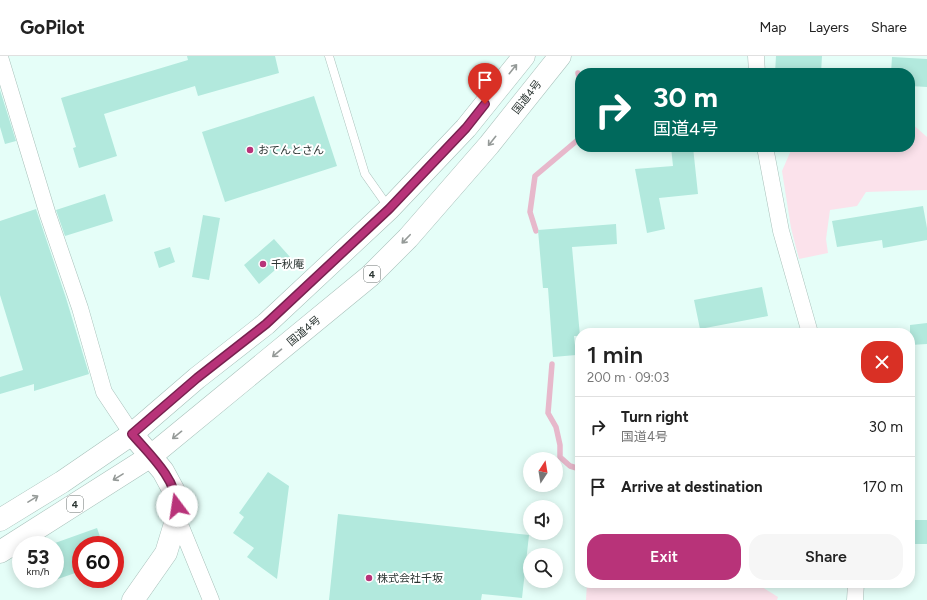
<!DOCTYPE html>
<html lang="en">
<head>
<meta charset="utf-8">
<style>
  :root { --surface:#fff; --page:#f6f6f6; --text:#222; --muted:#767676; --line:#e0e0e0; --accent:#b83379 }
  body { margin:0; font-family:Figtree,"Noto Sans JP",sans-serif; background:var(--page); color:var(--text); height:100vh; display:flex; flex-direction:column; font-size:15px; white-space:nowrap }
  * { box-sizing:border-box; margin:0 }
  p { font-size:13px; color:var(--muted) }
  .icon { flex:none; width:22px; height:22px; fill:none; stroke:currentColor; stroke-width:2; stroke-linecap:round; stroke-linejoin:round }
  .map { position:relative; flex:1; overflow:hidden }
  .drawer { position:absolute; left:575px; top:272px; width:340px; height:260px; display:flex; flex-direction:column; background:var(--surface); border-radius:16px; box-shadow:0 2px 10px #0003 }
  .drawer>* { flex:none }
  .guide { position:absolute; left:575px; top:12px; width:340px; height:84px; border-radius:16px; box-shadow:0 2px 10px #0003; background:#00695c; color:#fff; overflow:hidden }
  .needle { width:26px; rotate:12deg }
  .fabs { position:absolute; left:523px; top:396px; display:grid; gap:8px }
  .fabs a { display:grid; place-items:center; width:40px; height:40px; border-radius:50%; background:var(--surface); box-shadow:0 2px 10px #0003; font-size:20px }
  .speed { position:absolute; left:12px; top:480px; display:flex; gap:8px; font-size:20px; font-weight:700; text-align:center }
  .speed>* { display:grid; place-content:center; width:52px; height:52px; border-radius:50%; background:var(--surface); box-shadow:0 2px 10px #0003; line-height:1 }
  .speed small { font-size:10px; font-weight:400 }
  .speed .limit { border:6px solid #d22; background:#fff; color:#111 }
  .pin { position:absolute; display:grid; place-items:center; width:34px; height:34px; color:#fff; margin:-41px -17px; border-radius:50% 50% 50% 0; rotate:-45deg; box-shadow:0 0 4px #0007 }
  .pin .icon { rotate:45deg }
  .me { position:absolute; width:44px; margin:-22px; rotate:346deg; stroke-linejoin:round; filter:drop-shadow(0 0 3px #0008) }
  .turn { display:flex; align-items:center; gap:14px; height:84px; padding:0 12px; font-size:18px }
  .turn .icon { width:52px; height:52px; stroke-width:2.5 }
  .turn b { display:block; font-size:28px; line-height:34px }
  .round { display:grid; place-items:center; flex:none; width:42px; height:42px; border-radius:16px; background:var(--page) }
  .head { display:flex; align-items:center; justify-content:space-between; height:68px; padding:0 12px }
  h1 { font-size:24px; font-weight:600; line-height:30px }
  .cta { display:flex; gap:8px; margin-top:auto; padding:8px 12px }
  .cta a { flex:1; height:46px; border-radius:16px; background:var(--accent); color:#fff; font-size:16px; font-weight:600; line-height:46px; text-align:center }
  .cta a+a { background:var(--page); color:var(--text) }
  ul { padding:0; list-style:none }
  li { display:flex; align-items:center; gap:12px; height:60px; padding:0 12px; border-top:1px solid var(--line) }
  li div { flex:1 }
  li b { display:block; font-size:15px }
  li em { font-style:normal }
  header { display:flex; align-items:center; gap:24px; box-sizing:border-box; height:56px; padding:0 20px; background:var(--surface); border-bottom:1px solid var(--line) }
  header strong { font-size:19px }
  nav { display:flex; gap:22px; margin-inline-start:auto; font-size:14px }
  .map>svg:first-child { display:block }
  .green { fill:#fbe2eb }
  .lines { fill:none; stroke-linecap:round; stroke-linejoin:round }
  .stream { stroke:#e7b8cb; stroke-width:5.5 }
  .building { fill:#b2e9dd }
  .service-casing { stroke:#a8c0ba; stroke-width:9 }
  .minor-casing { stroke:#a8c0ba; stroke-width:17 }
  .primary-casing { stroke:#a8c0ba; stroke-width:23 }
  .trunk-casing { stroke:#a8c0ba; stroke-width:23 }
  .service { stroke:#fff; stroke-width:8 }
  .minor { stroke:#fff; stroke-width:16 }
  .primary { stroke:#fff; stroke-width:22 }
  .trunk { stroke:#fff; stroke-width:22 }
  .oneway { stroke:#959a98 }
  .route-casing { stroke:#78214f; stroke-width:10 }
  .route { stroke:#b83379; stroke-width:7 }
  .poi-dot { fill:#b83379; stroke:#fff; stroke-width:1.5 }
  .labels { text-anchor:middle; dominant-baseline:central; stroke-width:4; stroke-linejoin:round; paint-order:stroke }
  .shield { fill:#fff; stroke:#6b7270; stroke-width:1 }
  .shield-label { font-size:10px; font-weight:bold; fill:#2b3532 }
  .street-label { font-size:11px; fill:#2b3532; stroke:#fff }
  .poi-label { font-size:11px; fill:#2b3532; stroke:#fff; text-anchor:start }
</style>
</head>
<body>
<header>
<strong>GoPilot</strong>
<nav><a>Map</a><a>Layers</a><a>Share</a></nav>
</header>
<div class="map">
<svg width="927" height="544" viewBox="0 0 927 544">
  <rect width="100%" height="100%" fill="#e5fef8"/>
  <path class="green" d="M910 66 927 81V134L866 136 857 150 830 154 826 183 828 197 799 203 791 172 782 115 792 92 803 91H910Z
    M587 527H753L759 529 778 541 777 544H586Z"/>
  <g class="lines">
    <path class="stream" d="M578 17 580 25
      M536 175 530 156 535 120 580 82
      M552 308 548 357 556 371 560 389V401L570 410 580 413"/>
  </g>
  <path class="building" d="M187 0H275L279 17 198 40 195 30 104 58 117 100 79 112 73 92 76 91 61 42 188 4Z
    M776 0H822L821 17H775Z
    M892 1 927 3V31L910 30V17H891Z
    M0 34 16 85 5 88 0 71Z
    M314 40 337 110 225 146 202 76Z
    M671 91H693L698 138 659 142 665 173 647 177 635 113 673 110Z
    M105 138 113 165 65 180 56 154Z
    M923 150 927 172V184L883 192 882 184 837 191 832 165Z
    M36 153 66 242 89 318 34 335V328L0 338V321L23 314 0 239V165Z
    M203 159 220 162 209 224 192 221Z
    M616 168 617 188 572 191 580 280H574L576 299 553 301 548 232H543L538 174Z
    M274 183 290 201 259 228 244 209Z
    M170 191 175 206 159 212 154 196Z
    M762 231 768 260 700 273 694 244Z
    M927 267V288L910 289V269Z
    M268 416 289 430 277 523 247 501 254 492 233 477 244 461 239 457Z
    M338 458 529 479 522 542 482 538 481 544H329Z
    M910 464H927V488H910Z
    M97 472 103 489H81V515L55 524V487Z"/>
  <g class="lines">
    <g class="service-casing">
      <path id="service" d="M329 0 365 118 389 152"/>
    </g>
    <g class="minor-casing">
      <path id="minor" d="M756 0 757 17
        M0 1 48 159 80 252 104 336 132 378
        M765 91 781 175 810 277
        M177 461 211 544
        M855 544 856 527"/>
    </g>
    <g class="primary-casing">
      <path id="primary" d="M132 378 163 415 176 439 177 461 166 497 133 544"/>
    </g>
    <g class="trunk-casing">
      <path id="trunk" d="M0 464 62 426 132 378 197 322 266 268 389 153 466 72 524 0
        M0 496 151 400 370 220 408 182 489 89 560 0"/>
    </g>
    <use href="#service" class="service"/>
    <use href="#minor" class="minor"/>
    <use href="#primary" class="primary"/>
    <use href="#trunk" class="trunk"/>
  </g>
  <defs><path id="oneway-shaft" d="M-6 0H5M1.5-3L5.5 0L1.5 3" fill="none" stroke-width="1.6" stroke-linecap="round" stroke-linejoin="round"/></defs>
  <g class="oneway">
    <use href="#oneway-shaft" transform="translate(513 13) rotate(-51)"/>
    <use href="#oneway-shaft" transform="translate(492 85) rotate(129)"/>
    <use href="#oneway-shaft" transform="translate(406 183) rotate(134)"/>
    <use href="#oneway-shaft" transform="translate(277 297) rotate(140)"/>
    <use href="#oneway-shaft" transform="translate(177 379) rotate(141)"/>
    <use href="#oneway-shaft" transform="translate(118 421) rotate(148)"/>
    <use href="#oneway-shaft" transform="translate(33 443) rotate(-32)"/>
  </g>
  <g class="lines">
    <g class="route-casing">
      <path id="route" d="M177 450C176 422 149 398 132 378L197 322 266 268 389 153 466 72 485 48"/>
    </g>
    <use href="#route" class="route"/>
  </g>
  <g class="poi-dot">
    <circle cx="250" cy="94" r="4"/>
    <circle cx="263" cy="208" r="4"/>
    <circle cx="369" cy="522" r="4"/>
  </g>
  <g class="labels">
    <g class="shield">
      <rect x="364" y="210" width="16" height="16" rx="3"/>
      <rect x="67" y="440" width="16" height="16" rx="3"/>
    </g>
    <g class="shield-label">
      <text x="372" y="218">4</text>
      <text x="75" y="448">4</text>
    </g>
    <g class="street-label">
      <text transform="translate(527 41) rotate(-52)">国道4号</text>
      <text transform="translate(304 275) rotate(-40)">国道4号</text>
    </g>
    <g class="poi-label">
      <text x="258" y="94">おてんとさん</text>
      <text x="271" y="208">千秋庵</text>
      <text x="377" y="522">株式会社千坂</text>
    </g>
  </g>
</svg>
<div class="fabs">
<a><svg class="needle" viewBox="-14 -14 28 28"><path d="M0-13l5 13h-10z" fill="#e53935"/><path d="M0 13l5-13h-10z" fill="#767676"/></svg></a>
<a><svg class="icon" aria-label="sound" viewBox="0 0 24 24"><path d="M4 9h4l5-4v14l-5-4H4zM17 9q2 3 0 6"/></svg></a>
<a><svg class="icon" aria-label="search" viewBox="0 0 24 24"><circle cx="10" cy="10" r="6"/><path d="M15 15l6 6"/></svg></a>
</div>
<div class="speed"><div>53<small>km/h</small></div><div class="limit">60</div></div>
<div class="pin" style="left:485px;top:48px;background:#d93025"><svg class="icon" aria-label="arrive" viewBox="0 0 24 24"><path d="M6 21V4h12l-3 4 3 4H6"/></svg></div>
<svg class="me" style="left:177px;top:450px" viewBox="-20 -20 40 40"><circle r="19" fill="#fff"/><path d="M0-13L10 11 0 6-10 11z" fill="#b83379"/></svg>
<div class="guide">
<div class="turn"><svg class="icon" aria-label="right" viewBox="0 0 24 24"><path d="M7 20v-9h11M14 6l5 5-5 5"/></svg><div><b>30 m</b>国道4号</div></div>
</div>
<section class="drawer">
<div class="head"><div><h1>1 min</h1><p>200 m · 09:03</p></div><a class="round" style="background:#d93025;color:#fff"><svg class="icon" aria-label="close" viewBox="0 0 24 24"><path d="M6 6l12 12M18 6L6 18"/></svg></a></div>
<ul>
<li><svg class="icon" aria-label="right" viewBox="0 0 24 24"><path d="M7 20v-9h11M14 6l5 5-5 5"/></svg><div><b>Turn right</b><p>国道4号</p></div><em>30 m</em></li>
<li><svg class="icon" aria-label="arrive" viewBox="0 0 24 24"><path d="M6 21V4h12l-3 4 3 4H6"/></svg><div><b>Arrive at destination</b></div><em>170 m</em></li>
</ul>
<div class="cta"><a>Exit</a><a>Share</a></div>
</section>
</div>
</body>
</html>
